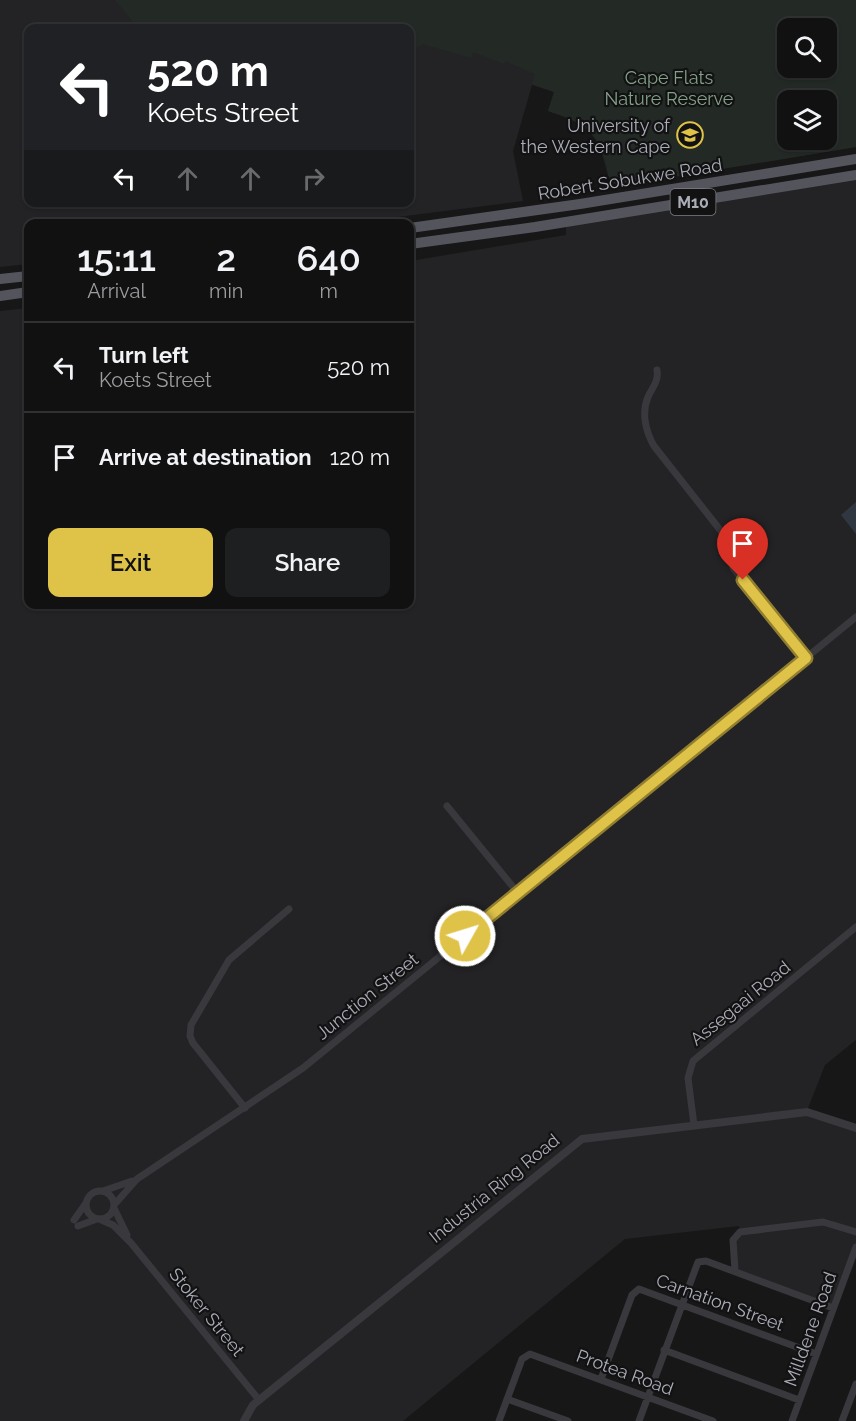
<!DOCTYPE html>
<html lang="en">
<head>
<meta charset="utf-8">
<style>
  :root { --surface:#111112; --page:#1e1f20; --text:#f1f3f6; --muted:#9c9d9f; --line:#303132; --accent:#dfc248 }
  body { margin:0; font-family:Raleway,sans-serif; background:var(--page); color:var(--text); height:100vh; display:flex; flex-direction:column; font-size:22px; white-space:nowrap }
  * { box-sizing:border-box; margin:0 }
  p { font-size:20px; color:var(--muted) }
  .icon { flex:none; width:33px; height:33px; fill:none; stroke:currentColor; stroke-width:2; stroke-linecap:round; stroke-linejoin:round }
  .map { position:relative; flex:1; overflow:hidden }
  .drawer { position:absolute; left:24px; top:219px; width:390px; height:390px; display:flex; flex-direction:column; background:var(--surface); border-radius:12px; box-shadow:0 2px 4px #0004,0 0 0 2px var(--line) }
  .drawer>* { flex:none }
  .hud { position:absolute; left:24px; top:24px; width:390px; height:183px; border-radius:12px; box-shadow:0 2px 4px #0004,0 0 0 2px var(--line); background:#202124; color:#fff; overflow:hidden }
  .tools { position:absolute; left:777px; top:18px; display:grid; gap:12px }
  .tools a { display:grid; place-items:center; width:60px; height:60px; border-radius:12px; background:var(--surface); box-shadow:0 2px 4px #0004,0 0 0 2px var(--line); font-size:30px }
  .pin { position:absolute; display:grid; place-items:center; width:51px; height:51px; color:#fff; margin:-62px -26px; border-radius:50% 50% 50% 0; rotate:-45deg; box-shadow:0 0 6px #0007 }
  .pin .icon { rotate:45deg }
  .me { position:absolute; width:66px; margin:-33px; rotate:51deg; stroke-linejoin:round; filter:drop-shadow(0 0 4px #0008) }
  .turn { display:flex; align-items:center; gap:21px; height:126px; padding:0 24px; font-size:27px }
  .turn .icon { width:78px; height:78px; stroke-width:2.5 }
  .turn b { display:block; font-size:42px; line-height:51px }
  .lanes { display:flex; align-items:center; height:57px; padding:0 24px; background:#0003; justify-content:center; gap:30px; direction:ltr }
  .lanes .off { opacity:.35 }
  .eta { display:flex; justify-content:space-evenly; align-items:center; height:102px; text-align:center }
  .eta b { font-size:36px; font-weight:600; line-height:42px }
  .cta { display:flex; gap:12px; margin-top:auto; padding:12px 24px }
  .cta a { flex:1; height:69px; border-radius:12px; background:var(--accent); color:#111; font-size:24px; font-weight:600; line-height:69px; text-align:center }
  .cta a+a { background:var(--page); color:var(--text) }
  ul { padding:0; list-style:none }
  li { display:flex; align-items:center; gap:18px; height:90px; padding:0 24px; border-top:2px solid var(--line) }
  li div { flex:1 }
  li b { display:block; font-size:22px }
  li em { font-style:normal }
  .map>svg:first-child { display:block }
  .built { fill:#232325; fill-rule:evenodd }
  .green { fill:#232a25; fill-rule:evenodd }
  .water { fill:#313740 }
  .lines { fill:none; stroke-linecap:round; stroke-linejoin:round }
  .minor { stroke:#38383d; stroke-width:7 }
  .tertiary { stroke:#38383d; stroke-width:8 }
  .primary { stroke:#54555c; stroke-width:10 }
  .route-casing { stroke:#917e2f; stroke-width:15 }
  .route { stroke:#dfc248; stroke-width:10 }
  .labels { text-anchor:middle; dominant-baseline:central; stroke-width:4.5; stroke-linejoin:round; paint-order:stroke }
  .shield { fill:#121213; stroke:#7c7e86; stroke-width:1.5 }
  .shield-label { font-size:16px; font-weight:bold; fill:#aaacb7 }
  .park-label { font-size:18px; fill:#83a089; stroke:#121213 }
  .poi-label { font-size:18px; fill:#aaacb7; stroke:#121213; text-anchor:end }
  .street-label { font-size:18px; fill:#aaacb7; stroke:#121213 }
</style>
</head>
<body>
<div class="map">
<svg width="856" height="1421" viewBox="0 0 856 1421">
  <rect width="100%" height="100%" fill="#171718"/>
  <path class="built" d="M0 0H856V147L618 186 609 179 599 143 587 128 569 118 548 111 554 92 532 85 513 151 523 201 343 224H28V264L0 267ZM28 28H410V202H28ZM788 28H826V68H788ZM788 100H826V140H788Z
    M856 176V1040L825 1065 807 1111 856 1128V1247L834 1308 734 1271 733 1240 740 1231 739 1226 625 1239 403 1421H0V311L28 308V604H410V261L566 235V223Z"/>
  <path class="green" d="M115 0H856V147L618 186 609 179C602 136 589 124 548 111L554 92 532 84 535 74 505 61 504 64 473 52 471 58 423 44 410 51V28H138ZM788 28H826V68H788ZM788 100H826V140H788Z"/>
  <path class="water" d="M856 502V534L841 515Z"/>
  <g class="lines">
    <path class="minor" d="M657 370C659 381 652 388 648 397 641 413 646 432 654 446L732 545 733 568 805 658
      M447 806 518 893
      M245 1108 193 1043 190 1036 191 1025 229 960 289 909
      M694 1125 688 1078 693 1061 856 927
      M103 1191 132 1181
      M86 1205a14 14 0 1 1 28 0a14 14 0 1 1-28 0Z
      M114 1205 137 1179 303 1068 856 617
      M114 1208 127 1235
      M99 1219 113 1225 131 1243 259 1400
      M74 1220 86 1203
      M78 1226 97 1219
      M735 1271 733 1240 740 1232 823 1222 856 1232
      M664 1350 799 1400
      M601 1379 632 1295 639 1289 816 1354
      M507 1399 568 1421
      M499 1421 522 1359 530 1354 713 1421
      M639 1421 698 1262 706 1261 833 1308
      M792 1421 856 1247
      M842 1421 856 1384"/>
    <path class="tertiary" d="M244 1421 253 1405 582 1139 807 1112 856 1128"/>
    <path class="primary" d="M410 228 580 204 856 159
      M410 244 535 227 856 175
      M0 279 28 276
      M0 296 28 292"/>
  </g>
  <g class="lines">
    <g class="route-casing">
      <path id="route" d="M465 936 806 658 743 580"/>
    </g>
    <use href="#route" class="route"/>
  </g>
  <defs>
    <g id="university-ring" transform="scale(1.35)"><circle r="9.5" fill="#121213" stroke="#dfc248" stroke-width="1.5"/><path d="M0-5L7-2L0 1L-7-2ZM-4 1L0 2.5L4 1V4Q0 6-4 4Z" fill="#dfc248"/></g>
  </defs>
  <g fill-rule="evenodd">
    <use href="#university-ring" x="690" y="135"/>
  </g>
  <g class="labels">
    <rect class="shield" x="670.5" y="189" width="45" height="26" rx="4.5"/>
    <g class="shield-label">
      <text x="693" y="202">M10</text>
    </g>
    <g class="park-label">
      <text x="669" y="77">Cape Flats<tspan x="669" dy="21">Nature Reserve</tspan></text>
    </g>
    <g class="poi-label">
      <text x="670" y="125">University of<tspan x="670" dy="21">the Western Cape</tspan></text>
    </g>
    <g class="street-label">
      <text transform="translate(630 179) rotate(-9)">Robert Sobukwe Road</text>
      <text transform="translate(367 996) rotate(-39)">Junction Street</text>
      <text transform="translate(740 1003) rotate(-39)">Assegaai Road</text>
      <text transform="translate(494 1188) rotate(-39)">Industria Ring Road</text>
      <text transform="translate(720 1302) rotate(20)">Carnation Street</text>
      <text transform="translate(207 1312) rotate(51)">Stoker Street</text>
      <text transform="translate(810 1329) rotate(-70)">Milldene Road</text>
      <text transform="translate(625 1372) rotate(20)">Protea Road</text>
    </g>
  </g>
</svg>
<div class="tools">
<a><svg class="icon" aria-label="search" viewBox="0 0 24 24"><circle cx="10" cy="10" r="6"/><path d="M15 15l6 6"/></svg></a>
<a><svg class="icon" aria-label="layers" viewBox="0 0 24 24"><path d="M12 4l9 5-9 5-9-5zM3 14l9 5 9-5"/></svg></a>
</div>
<div class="pin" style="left:743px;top:580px;background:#d93025"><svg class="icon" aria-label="arrive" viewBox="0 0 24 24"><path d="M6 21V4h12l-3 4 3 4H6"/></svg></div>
<svg class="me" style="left:465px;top:936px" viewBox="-20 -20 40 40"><circle r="17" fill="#dfc248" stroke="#fff" stroke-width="3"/><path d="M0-11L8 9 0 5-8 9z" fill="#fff"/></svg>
<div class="hud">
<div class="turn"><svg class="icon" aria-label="left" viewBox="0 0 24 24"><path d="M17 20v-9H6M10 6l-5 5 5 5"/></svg><div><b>520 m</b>Koets Street</div></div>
<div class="lanes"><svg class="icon" aria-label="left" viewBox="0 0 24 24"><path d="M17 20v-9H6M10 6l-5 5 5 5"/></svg><svg class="icon off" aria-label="ahead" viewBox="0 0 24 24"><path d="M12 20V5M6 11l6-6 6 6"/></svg><svg class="icon off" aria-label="ahead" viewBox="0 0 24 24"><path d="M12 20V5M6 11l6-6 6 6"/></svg><svg class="icon off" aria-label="right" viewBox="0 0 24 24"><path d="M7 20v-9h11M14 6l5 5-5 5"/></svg></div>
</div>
<section class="drawer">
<div class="eta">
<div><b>15:11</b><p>Arrival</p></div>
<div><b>2</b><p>min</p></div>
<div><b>640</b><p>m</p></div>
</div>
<ul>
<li><svg class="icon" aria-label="left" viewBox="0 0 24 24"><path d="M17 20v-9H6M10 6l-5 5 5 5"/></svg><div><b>Turn left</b><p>Koets Street</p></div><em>520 m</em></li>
<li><svg class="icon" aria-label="arrive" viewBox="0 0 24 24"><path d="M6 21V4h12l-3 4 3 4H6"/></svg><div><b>Arrive at destination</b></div><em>120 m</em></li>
</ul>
<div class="cta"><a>Exit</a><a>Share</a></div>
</section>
</div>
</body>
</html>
